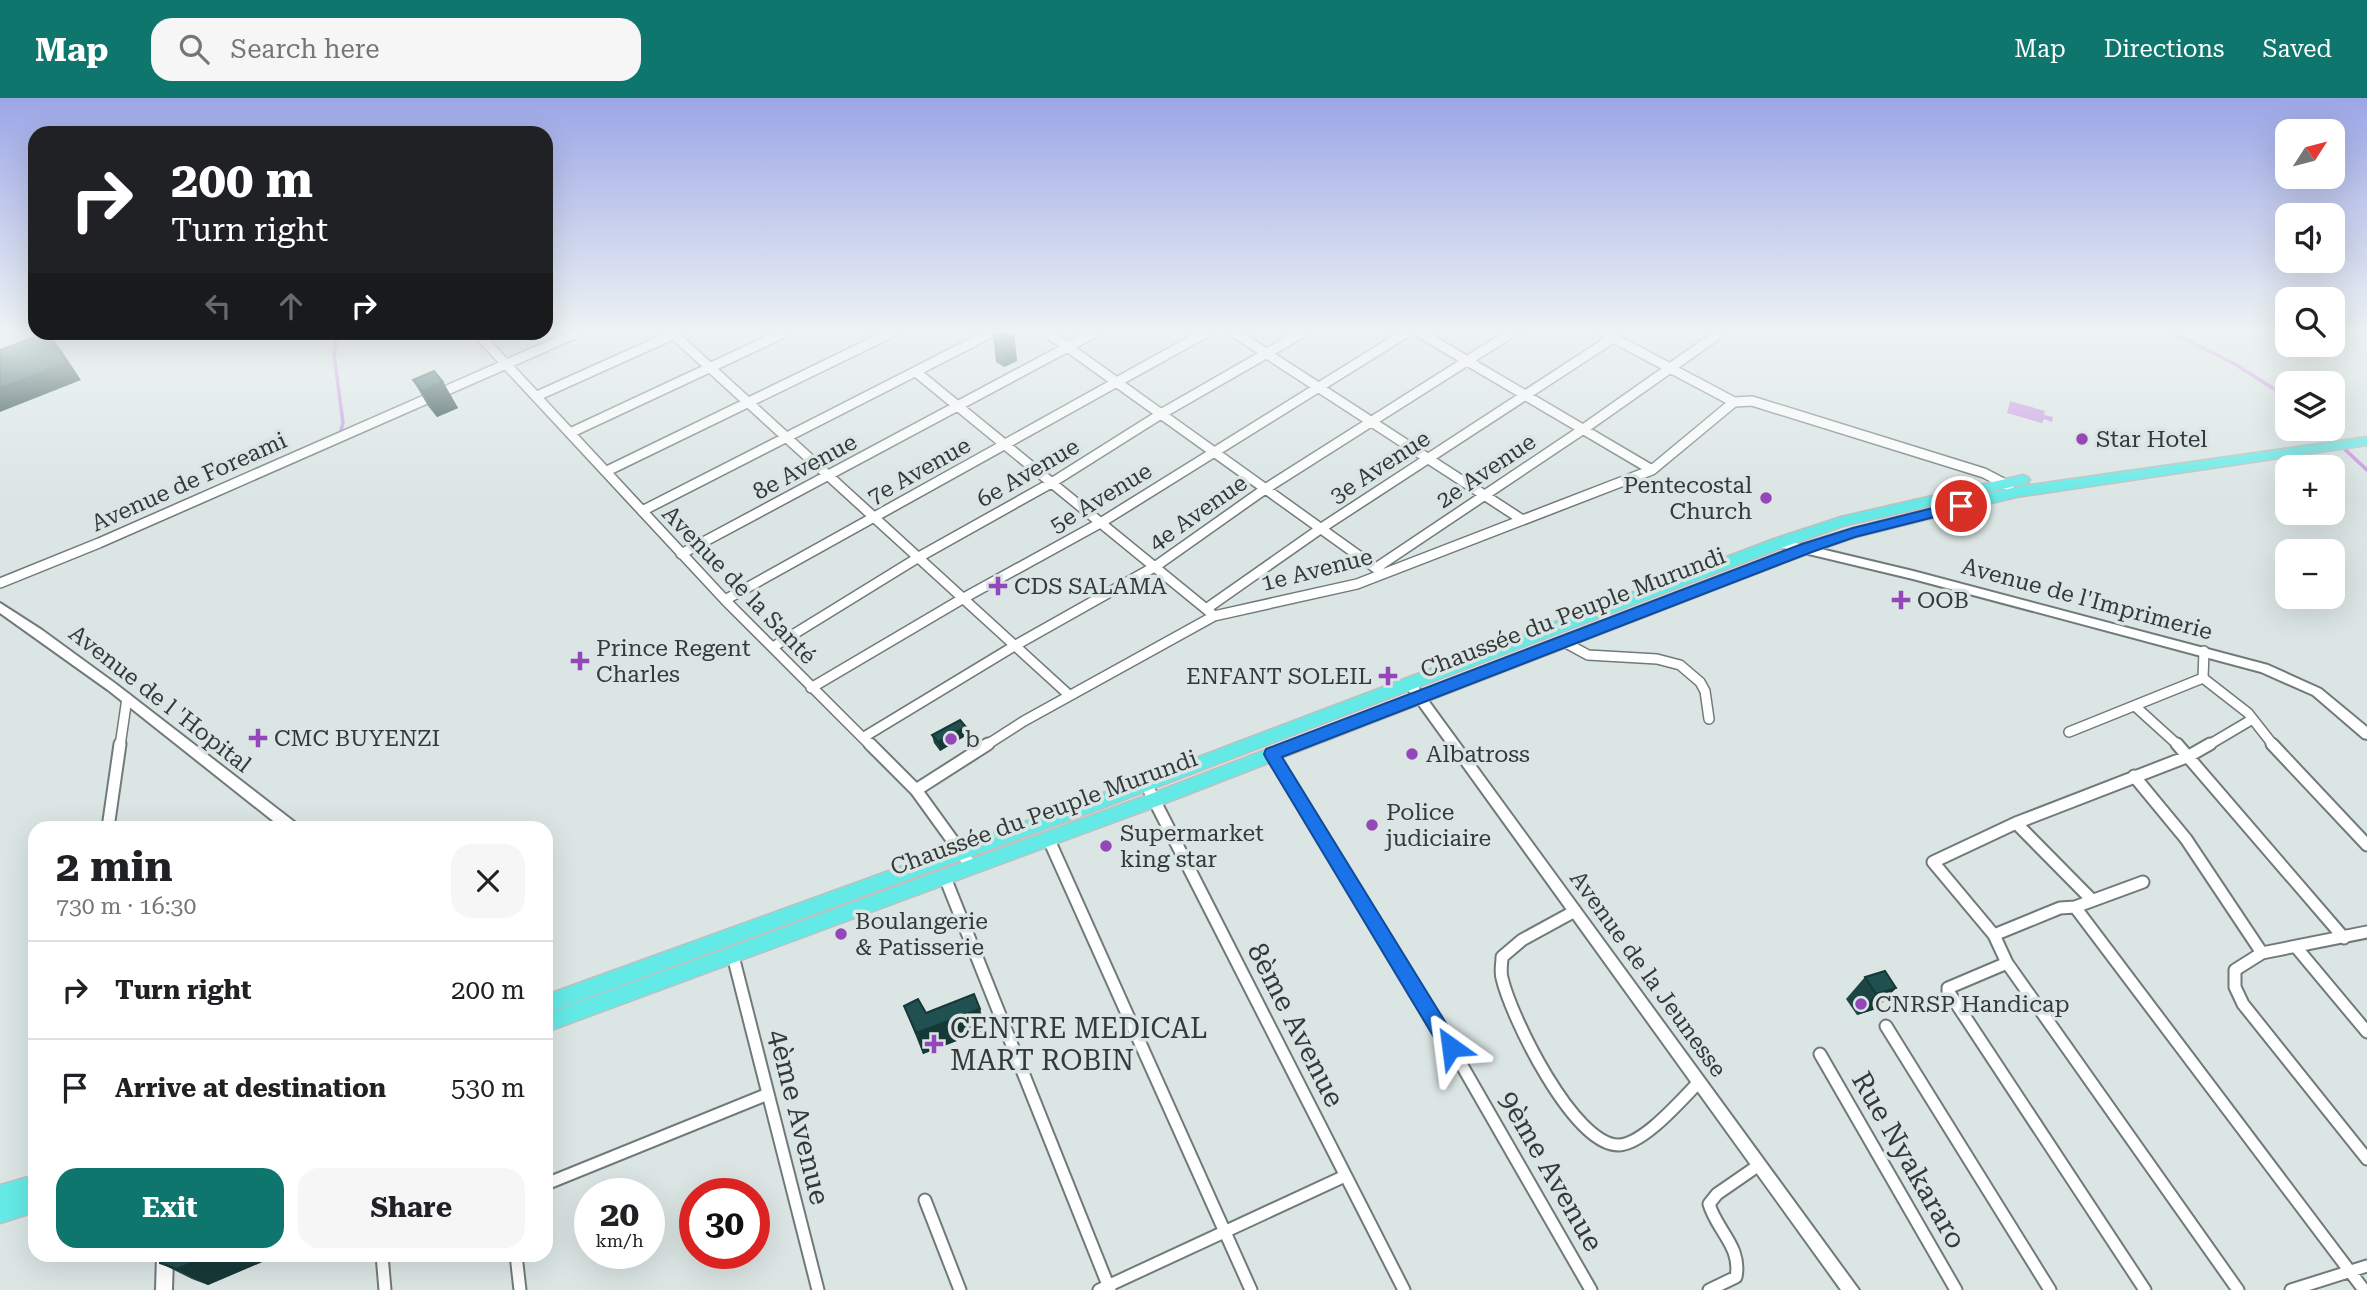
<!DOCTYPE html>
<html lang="en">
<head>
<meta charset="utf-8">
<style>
  :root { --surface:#fff; --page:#f6f6f6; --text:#202124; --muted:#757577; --line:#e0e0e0; --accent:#0f766e }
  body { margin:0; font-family:"Roboto Serif",serif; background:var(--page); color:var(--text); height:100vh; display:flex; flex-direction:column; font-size:26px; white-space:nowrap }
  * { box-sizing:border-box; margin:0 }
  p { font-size:23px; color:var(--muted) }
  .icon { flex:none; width:38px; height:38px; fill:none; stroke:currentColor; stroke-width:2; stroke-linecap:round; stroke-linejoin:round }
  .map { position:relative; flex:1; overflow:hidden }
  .drawer { position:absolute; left:28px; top:723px; width:525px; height:441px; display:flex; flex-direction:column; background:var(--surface); border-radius:21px; box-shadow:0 7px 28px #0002 }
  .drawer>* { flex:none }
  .banner { position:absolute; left:28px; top:28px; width:525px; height:214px; border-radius:21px; box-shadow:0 7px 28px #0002; background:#202124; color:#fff; overflow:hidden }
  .needle { width:46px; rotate:54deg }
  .controls { position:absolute; left:2275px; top:21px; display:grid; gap:14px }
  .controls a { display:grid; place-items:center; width:70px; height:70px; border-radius:14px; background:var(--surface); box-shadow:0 7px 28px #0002; font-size:35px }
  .speed { position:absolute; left:574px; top:1080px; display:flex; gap:14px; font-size:35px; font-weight:700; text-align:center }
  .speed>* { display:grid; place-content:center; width:91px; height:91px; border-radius:50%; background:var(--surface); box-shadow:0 7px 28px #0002; line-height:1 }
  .speed small { font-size:18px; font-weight:400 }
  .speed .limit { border:10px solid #d22; background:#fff; color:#111 }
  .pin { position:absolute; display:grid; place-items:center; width:60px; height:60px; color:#fff; margin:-30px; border:4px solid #fff; border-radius:50%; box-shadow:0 2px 7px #0007 }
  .me { position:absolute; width:77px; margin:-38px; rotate:329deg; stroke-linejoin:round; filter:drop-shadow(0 0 5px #0008) }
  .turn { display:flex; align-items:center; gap:24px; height:147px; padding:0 28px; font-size:32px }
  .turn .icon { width:91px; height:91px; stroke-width:2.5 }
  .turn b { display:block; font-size:49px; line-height:60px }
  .lanes { display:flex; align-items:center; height:66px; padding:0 28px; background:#0003; justify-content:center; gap:35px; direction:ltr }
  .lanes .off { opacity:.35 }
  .round { display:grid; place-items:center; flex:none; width:74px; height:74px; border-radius:21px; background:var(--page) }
  .head { display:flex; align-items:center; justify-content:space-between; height:119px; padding:0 28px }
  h1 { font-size:42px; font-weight:700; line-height:52px }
  .cta { display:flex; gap:14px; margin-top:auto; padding:14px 28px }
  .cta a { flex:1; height:80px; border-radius:21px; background:var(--accent); color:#fff; font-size:28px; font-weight:700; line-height:80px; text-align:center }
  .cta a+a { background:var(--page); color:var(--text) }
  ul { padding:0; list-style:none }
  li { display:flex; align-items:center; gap:21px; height:98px; padding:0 28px; border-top:2px solid var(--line) }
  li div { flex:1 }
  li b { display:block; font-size:26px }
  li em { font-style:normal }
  header { display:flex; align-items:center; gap:42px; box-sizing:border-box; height:98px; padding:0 35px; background:var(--accent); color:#fff }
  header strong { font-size:33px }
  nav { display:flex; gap:38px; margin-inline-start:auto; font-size:24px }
  .search { width:490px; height:63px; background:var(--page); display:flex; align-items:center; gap:18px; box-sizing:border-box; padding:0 24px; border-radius:21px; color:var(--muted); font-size:26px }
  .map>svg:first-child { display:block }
  .water { fill:#c791e4 }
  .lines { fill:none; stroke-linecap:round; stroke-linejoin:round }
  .stream { stroke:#c791e4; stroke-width:3.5 }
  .minor-far1-casing { stroke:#717a7a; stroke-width:12 }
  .minor-casing { stroke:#717a7a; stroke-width:15 }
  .tertiary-casing { stroke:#717a7a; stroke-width:4 }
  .trunk-casing { stroke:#bec0c0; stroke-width:3 }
  .minor-far1 { stroke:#fff; stroke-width:9 }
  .minor { stroke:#fff; stroke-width:11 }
  .tertiary { fill:#fff; fill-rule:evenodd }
  .trunk { fill:#64eae6; fill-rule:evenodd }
  .wall { fill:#1c4544 }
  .shaded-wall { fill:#163837 }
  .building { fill:#20504f; stroke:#163837; stroke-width:2 }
  .route { fill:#1a73e8; stroke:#114b97; stroke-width:2 }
  .poi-dot { fill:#9447b9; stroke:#dae5e4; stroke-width:2.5 }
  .labels { text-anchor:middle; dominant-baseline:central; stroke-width:7; stroke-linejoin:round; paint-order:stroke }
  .poi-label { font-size:23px; fill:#353939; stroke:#dae5e4; text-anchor:start }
  .street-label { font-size:23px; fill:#353939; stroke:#dae5e4 }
  .near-street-label { font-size:28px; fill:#353939; stroke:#dae5e4 }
  .near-poi-label { font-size:28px; fill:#353939; stroke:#dae5e4; text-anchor:start }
</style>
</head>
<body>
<header>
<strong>Map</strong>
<div class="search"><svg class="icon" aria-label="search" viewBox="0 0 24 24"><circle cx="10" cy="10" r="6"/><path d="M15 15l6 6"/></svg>Search here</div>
<nav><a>Map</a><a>Directions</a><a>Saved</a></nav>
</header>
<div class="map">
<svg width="2367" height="1192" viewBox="0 0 2367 1192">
  <rect width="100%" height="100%" fill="#dae5e4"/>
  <path class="water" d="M2010 303 2045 313 2044 317 2053 319 2052 324 2044 321 2042 325 2007 315Z"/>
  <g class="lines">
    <path class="stream" d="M337 235 334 256 343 325 341 332
      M2173 235 2233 265 2287 299
      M2323 331 2367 372"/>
    <g class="minor-far1-casing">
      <path id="minor-far1" d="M477 235 725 502 871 648
        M672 235 1069 597
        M1048 235 1380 473
        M1235 235 1521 421
        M1420 235 1652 372
        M1604 235 1734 304 1752 303 1984 375 2009 388
        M916 274 1211 515
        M537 298 677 235
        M570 335 784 235
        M607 373 891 235
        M642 413 991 235
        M681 456 1094 235
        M1376 470 1585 330 1720 235
        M0 485 99 445 577 235
        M725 502 1205 235
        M1206 511 1320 431 1613 240
        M1564 544 1588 557 1657 561 1680 567 1700 584 1705 593 1709 621
        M773 549 919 459 1053 384 1161 316 1302 235
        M2203 580 2248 615 2274 648
        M811 590 962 501 1102 424 1406 235
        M2136 609 2179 648
        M2069 634 2203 580 2204 553
        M864 639 1016 547 1156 468 1265 391 1511 235
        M120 648 127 600
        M985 648 1024 623 1214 518 1357 486 1652 372 1734 304
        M2207 648 2251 622"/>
    </g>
    <g class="minor-casing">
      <path id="minor" d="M870 646 916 692 971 768
        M2177 646 2344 840
        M2210 646 2189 658 2016 725 1933 764 1994 837 2007 865 2238 1192
        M2272 646 2367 747
        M1272 656 1464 971 1591 1192
        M2134 678 2186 741 2262 855
        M1145 684 1404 1192
        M916 692 988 646
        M2016 725 2092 802
        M108 730 120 646
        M1049 742 1251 1192
        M944 777 1110 1192
        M2143 784 2075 809 2364 1192
        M1575 813 1522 842 1502 859C1502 866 1500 873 1502 880 1511 919 1574 1048 1619 1047 1644 1046 1682 1001 1699 984
        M2367 834 2262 855 2235 872V889L2243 906 2367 1061
        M1994 837 2060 810 2075 809
        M2296 849 2367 934
        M733 858 818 1192
        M2007 865 1948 890V893L2145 1192
        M1886 928 2050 1192
        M1820 956 1956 1192
        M546 1086 768 996
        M925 1102 960 1192
        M382 1157 385 1192
        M516 1157 520 1192
        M1099 1192 1345 1078
        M1709 1192 1736 1179C1742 1149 1717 1133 1709 1106L1717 1096 1759 1067
        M2291 1192 2367 1168"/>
    </g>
    <g class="tertiary-casing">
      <path id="tertiary" d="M1779 441 1913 473 2268 567 2321 591 2367 629V641L2363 640 2313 597 2261 574 1913 481 1775 448 1773 445Z
        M0 505 42 532 116 586 297 726 299 730H282L108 592 0 515Z
        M1410 581 1414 583 1859 1192H1841L1406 589 1404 586 1406 583Z
        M157 1157H173L172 1192H156Z"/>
    </g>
    <g class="trunk-casing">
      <path id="trunk" d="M2367 339V347L2016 399 1856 439 1812 454 1160 707 546 934V916L1148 697 1802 446 1853 430 2016 389Z
        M2023 377 2028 379 2030 382 2028 385 1843 428 1784 449 1102 710 546 915V897L1090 700 1774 441 1841 419Z
        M35 1077V1114L0 1125V1087Z"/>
    </g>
    <use href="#minor-far1" class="minor-far1"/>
    <use href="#minor" class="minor"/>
    <use href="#tertiary" class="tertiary"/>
    <use href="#trunk" class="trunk"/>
  </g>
  <path class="wall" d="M1014 236 1017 263 1004 269 996 264 993 237Z
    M413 282 443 284 458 310 437 319 428 308Z
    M966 629 967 637 940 653 934 645 932 637Z
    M1865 879 1896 890 1876 911 1857 917 1846 901Z
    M904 908 926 915 980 911 985 932 923 956Z
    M160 1157H276V1158L208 1187 192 1181 160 1165Z"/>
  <path class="shaded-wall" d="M48 235 61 252 81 282 0 314V290Z
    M1014 236 1017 263 1004 269 1001 243Z
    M443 284 458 310 437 319 422 293Z
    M966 629 967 637 940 653 938 644Z
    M1896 890 1876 911 1857 917 1876 896Z
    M980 911 985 932 923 956 916 935Z
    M211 1157H276V1158L208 1187 177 1171Z"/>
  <path class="building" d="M46 235H48L67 265 0 290V252Z
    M997 235H1012L1014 236 1001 243 993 237Z
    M434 273 443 284 422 293 413 282Z
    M960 622 966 629 938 644 932 637Z
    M1885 873 1896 890 1876 896 1865 879Z
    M974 896 980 911 916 935 904 908 918 901 926 915Z
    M160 1157H211L177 1171 160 1165Z"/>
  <linearGradient id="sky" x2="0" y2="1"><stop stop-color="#9ba6e6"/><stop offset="0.58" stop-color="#eef3f3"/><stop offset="1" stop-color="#eef3f3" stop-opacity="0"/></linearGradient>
  <rect width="2367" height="402" fill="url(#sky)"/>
  <path class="route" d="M1961 403 1968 408 1966 411 1855 439 1812 454 1282 659 1457 943 1460 949 1457 956 1451 959 1444 956 1266 660 1264 656 1266 651 1802 446 1853 430Z"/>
  <g class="poi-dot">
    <circle cx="2082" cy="341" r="7"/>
    <circle cx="1766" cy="400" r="7"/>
    <path d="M994.5 477.5h7v7h7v7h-7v7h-7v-7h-7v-7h7z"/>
    <path d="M1897.5 491.5h7v7h7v7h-7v7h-7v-7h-7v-7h7z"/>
    <path d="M576.5 552.5h7v7h7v7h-7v7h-7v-7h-7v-7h7z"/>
    <path d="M1384.5 567.5h7v7h7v7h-7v7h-7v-7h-7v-7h7z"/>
    <path d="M254.5 629.5h7v7h7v7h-7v7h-7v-7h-7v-7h7z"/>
    <circle cx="951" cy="641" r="7"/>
    <circle cx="1412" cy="656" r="7"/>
    <circle cx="1372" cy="727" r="7"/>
    <circle cx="1106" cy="748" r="7"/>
    <circle cx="841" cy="836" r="7"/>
    <circle cx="1861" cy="906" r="7"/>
    <path d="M930.5 935.5h7v7h7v7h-7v7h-7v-7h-7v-7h7z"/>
  </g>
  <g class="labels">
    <g class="poi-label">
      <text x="2096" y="341">Star Hotel</text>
      <text x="1752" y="387" text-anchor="end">Pentecostal<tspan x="1752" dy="26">Church</tspan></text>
      <text x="1014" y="488">CDS SALAMA</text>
      <text x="1917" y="502">OOB</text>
      <text x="596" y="550">Prince Regent<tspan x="596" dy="26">Charles</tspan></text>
      <text x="1372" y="578" text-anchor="end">ENFANT SOLEIL</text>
      <text x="274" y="640">CMC BUYENZI</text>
      <text x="965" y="641">b</text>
      <text x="1426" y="656">Albatross</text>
      <text x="1386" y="714">Police<tspan x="1386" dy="26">judiciaire</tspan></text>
      <text x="1120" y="735">Supermarket<tspan x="1120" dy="26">king star</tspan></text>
      <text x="855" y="823">Boulangerie<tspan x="855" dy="26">&amp; Patisserie</tspan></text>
      <text x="1875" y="906">CNRSP Handicap</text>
    </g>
    <g class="street-label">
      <text transform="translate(805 369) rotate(-28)">8e Avenue</text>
      <text transform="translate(1380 369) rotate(-33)">3e Avenue</text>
      <text transform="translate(919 373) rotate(-29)">7e Avenue</text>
      <text transform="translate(1486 373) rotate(-34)">2e Avenue</text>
      <text transform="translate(1028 375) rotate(-30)">6e Avenue</text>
      <text transform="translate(189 384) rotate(-24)">Avenue de Foreami</text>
      <text transform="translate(1101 400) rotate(-31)">5e Avenue</text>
      <text transform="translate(1198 415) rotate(-35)">4e Avenue</text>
      <text transform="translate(1317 472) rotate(-14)">1e Avenue</text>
      <text transform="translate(739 487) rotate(46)">Avenue de la Santé</text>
      <text transform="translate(2087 501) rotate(15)">Avenue de l'Imprimerie</text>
      <text transform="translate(1573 515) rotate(-21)">Chaussée du Peuple Murundi</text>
      <text transform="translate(160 601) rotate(38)">Avenue de l 'Hopital</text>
      <text transform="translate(1044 715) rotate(-20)">Chaussée du Peuple Murundi</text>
      <text transform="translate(1648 876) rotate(54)">Avenue de la Jeunesse</text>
    </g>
    <g class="near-street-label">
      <text transform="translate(1296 927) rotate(63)">8ème Avenue</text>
      <text transform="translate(799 1019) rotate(76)">4ème Avenue</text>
      <text transform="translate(1909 1062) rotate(60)">Rue Nyakararo</text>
      <text transform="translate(1551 1073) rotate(60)">9ème Avenue</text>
    </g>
    <g class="near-poi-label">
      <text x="950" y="930">CENTRE MEDICAL<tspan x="950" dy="32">MART ROBIN</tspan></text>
    </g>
  </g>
</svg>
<div class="controls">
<a><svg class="needle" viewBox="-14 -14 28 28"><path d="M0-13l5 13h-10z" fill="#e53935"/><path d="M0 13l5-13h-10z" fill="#757577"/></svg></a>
<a><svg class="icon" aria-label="sound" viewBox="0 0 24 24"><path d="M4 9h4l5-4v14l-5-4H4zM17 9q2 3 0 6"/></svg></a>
<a><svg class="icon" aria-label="search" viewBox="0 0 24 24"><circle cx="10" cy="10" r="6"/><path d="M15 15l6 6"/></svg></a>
<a><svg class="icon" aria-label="layers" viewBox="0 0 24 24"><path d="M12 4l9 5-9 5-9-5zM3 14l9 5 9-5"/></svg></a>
<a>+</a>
<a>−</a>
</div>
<div class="speed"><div>20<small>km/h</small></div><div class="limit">30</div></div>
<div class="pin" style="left:1961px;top:408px;background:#d93025"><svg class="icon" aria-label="arrive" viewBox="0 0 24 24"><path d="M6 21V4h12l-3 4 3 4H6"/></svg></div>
<svg class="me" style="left:1451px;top:949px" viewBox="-20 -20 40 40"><path d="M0-17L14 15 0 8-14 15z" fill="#1a73e8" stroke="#fff" stroke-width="4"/></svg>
<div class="banner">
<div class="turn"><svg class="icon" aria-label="right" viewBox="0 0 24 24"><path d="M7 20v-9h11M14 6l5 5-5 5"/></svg><div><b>200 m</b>Turn right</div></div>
<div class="lanes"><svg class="icon off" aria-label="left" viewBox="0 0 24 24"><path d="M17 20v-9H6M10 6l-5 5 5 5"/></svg><svg class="icon off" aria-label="ahead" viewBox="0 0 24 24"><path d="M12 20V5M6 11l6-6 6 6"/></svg><svg class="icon" aria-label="right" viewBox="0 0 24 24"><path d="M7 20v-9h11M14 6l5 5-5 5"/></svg></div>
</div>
<section class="drawer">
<div class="head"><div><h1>2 min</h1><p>730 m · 16:30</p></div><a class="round"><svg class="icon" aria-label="close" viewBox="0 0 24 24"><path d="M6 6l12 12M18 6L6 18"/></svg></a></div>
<ul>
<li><svg class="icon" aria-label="right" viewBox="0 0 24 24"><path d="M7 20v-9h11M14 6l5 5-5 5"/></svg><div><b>Turn right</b></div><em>200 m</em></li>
<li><svg class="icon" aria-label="arrive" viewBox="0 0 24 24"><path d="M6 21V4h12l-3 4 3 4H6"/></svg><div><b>Arrive at destination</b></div><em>530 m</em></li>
</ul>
<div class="cta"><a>Exit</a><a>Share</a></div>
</section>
</div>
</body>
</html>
